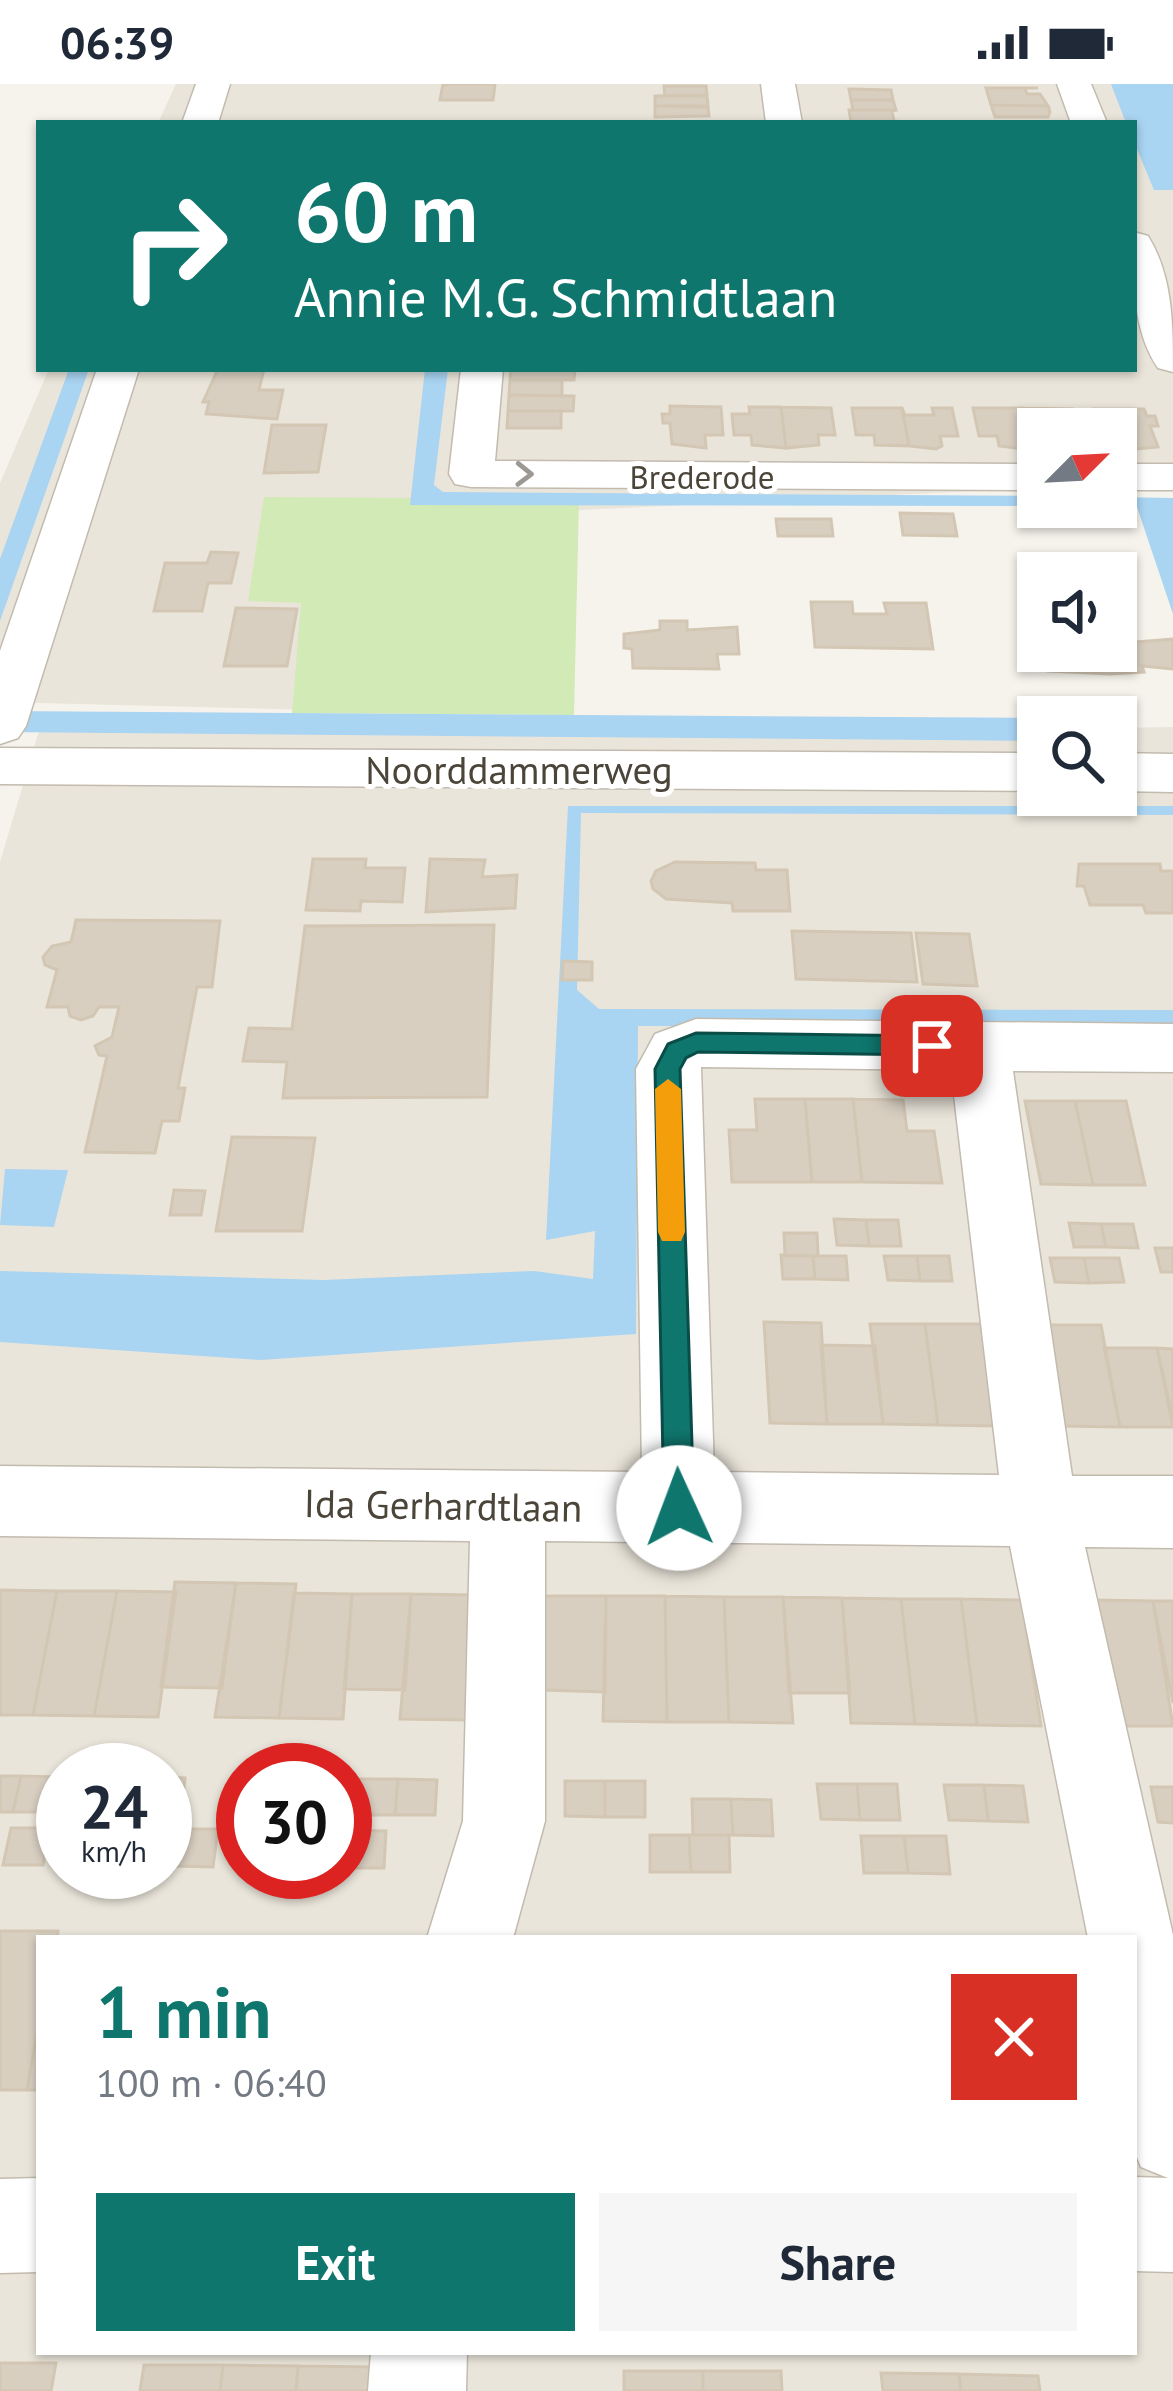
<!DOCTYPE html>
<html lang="en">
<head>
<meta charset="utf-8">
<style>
  :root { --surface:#fff; --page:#f6f6f7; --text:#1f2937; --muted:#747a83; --accent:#0f766e }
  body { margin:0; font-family:"PT Sans",sans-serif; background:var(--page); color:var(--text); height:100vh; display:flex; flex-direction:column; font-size:45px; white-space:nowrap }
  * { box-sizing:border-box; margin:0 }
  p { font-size:39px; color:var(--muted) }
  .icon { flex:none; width:66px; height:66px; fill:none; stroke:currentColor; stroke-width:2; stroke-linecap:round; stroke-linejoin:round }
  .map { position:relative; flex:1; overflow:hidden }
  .details { position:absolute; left:36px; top:1851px; width:1101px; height:420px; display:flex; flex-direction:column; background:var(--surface); border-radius:0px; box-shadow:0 3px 9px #0004 }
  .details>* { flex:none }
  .hud { position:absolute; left:36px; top:36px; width:1101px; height:252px; border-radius:0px; box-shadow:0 3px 9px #0004; background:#0f766e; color:#fff; overflow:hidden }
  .needle { width:78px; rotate:66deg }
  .buttons { position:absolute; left:1017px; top:324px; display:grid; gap:24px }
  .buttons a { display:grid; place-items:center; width:120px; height:120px; border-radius:0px; background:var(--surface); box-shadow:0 3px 9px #0004; font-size:60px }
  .speed { position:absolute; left:36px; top:1659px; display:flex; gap:24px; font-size:60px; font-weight:700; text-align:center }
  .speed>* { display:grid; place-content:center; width:156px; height:156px; border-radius:50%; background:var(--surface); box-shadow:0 3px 9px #0004; line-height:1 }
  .speed small { font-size:30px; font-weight:400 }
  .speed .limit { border:18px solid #d22; background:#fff; color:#111 }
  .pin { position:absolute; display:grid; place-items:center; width:102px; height:102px; color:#fff; margin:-51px; border-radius:24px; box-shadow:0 6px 18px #0006 }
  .me { position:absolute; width:132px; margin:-66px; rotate:358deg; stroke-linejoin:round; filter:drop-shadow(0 0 9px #0008) }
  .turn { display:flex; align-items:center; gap:42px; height:252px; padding:0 60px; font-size:54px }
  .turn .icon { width:156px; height:156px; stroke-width:2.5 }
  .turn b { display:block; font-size:84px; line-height:102px }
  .round { display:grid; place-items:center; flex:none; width:126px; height:126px; border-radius:0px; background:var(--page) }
  .headline { display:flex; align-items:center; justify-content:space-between; height:204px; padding:0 60px }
  h1 { font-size:72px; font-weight:600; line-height:90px; color:var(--accent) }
  .primary-button { display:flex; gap:24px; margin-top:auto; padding:24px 60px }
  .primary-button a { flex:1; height:138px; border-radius:0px; background:var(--accent); color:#fff; font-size:48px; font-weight:600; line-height:138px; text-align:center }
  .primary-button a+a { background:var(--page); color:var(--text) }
  .status { display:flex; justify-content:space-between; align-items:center; height:84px; padding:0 60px; background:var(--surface); direction:ltr }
  .status svg { height:33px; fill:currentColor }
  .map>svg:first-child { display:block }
  .residential { fill:#eae5da; fill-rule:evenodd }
  .green { fill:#d2eab5 }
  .water { fill:#a9d4f2 }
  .building { fill:#d8cfc1; stroke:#d3c7b4; stroke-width:3 }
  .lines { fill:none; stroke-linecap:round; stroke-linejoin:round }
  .minor-casing { stroke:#c2bbae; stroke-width:3 }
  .minor { fill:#fff; fill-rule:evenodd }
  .oneway { stroke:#9c9892 }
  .route { fill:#0f766e; stroke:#0a4d48; stroke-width:3 }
  .slow { fill:#f59e0b }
  .labels { text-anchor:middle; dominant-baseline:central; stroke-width:10; stroke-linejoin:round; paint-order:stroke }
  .far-street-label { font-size:33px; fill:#4b4439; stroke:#fff }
  .street-label { font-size:39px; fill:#4b4439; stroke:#fff }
</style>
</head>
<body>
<div class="status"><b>06:39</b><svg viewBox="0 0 49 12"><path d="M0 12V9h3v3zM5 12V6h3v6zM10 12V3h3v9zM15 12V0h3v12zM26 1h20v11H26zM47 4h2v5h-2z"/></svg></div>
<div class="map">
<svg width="1173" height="2307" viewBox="0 0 1173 2307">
  <rect width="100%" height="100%" fill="#f6f3ec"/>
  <path class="residential" d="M176 0H1173V398L1116 400V345H1038V404L352 437 317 626 0 618V399L49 285H1134V39H158Z
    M1173 643V2307H0V778L39 647 1038 644V711H1116V644ZM63 1686H165V1788H63ZM243 1686H345V1788H243ZM39 1854H1134V2268H39Z"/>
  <path class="green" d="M264 413 579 415 574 631 292 629 301 519 248 517Z"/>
  <path class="water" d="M1111 0H1173V106H1154L1134 58V39H1126Z
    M69 285H89L0 537V475Z
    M425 285H448L434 401 443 408 1038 412V422L410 421Z
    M1116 413 1173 414V530L1137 423 1116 422Z
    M0 627 1038 634V657L0 648Z
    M568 722H1173V731L581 729 577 906 599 925 1173 926V943L638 942 636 1250 261 1276 0 1258V1187L324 1196 534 1187 593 1195 595 1147 546 1156Z
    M5 1085 68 1086 54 1143 0 1141Z"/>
  <path class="building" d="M443 0H495L493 16H440Z
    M664 2H706L707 11 655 12H665Z
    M986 4H1038H1025L1027 10H1040L1048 22 991 21Z
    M849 5 891 6 893 16H851Z
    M655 12H707L708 22H655Z
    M851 16H893L896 26H849H853Z
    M991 21 1048 22 1050 28 1048 33H995Z
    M655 22 708 23 709 32 655 33Z
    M849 26H896L892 27 894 37 905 38H851Z
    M218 285H264L259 306H283L277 335 206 330 209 318H203Z
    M511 285H575L574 296H510Z
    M510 296H562V312L509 311Z
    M509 311 574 312 573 327H508Z
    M670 322 721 323 723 351H705L706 364 672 360 670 339H663L662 330H670Z
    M749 323H781L786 364 752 361 751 351H734L732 330H750Z
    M781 323 831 324 835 351H818L819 361 786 364Z
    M852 324H902L909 362 875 361 874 351H856Z
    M902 324 905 331H934L932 324H952L958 352H940L942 362 936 365 909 362Z
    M973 324H1022L1033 366 999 362 997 352H979Z
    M1022 324 1073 325 1078 345H1038V366H1033Z
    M1094 325H1144L1147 332H1155L1158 342H1150L1158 363 1126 366 1116 345H1100Z
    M561 327V344H507L508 327Z
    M272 341H326L318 388 264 389Z
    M900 429 953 430 957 452 903 451Z
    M776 435H831L833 452H778Z
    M211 468 238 469 231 499H208L202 527H154L165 479H207Z
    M811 518H852L853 530H887L884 519H926L933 565 815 563Z
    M236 524 297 525 287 582H224Z
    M660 537H687V546L737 543 739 570H717L719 585 633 584 632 565 624 564V550L660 546Z
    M1116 553H1135L1136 558 1173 555V585L1142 582 1144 588 1110 590 1048 587 1043 567H1116Z
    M313 775H366L365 784H405L402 818 361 817 360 827 306 826Z
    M430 775 485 776 482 793 517 791 515 824 426 828Z
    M675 778 755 779 756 786H787L790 827H733L732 819 666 815 653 805 651 797 656 787Z
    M1079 780H1160L1161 787H1173V829H1146L1143 821H1090L1084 802H1077Z
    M76 836 220 837 212 903H197L178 1004H185L179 1037H162L155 1069 85 1068 107 972 99 971 95 962 112 953 119 923H99L93 932 81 936 70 932 68 923H47L57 886 45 881 43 873 52 862 71 858Z
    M494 841 487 1013 283 1014 287 978 243 977 249 944 292 945 305 842Z
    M792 847 911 849 917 898 796 895Z
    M916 849 969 850 977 902 923 900Z
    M563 877 592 878V896H562Z
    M755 1015H805L812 1098H732L729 1046H757Z
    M805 1015H853L862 1098H812Z
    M853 1015 903 1016 907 1047H934L942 1099 862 1098Z
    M1025 1017H1075L1093 1101 1041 1100Z
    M1075 1017H1126L1145 1101H1093Z
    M232 1053 315 1054 302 1147H216Z
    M174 1106 205 1107 201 1131H170Z
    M834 1135 866 1136 869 1162 837 1161Z
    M866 1136H898L901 1162H869Z
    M1069 1139 1101 1140 1106 1163H1074Z
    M1101 1140H1133L1138 1164 1106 1163Z
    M784 1149H817L818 1172H785Z
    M1155 1164H1173V1188H1161Z
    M781 1171 813 1172 815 1195H783Z
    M813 1172H846L848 1196 815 1195Z
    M884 1172H917L920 1197 888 1196Z
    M917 1172H949L952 1197H920Z
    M1050 1174H1084L1089 1199 1055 1198Z
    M1084 1174H1119L1124 1198 1089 1199Z
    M764 1238 821 1239 827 1340 770 1339Z
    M870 1240H925L938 1341 883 1340Z
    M925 1240H981L996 1342 938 1341Z
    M1044 1241H1101L1120 1343 1062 1342Z
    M821 1261 875 1262 883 1340H827Z
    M1104 1264H1157L1173 1343H1120Z
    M1157 1264 1173 1265V1335Z
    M175 1498 236 1499 222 1604 161 1603Z
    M236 1499 296 1500 279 1634 215 1633Z
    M0 1506 57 1507 33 1631H0Z
    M57 1507H117L94 1632 33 1631Z
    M117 1507 176 1508 158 1633 94 1632Z
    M294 1509 352 1510 343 1635 279 1634Z
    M352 1510H411L405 1606 344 1605Z
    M411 1510 472 1511 466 1636 400 1635Z
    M544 1512H606L605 1608 542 1606Z
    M606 1512H665L667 1638 603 1637Z
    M665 1512 724 1513 729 1638H667Z
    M724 1513H783L793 1639 729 1638Z
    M783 1513 842 1514 850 1609H789Z
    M842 1514 901 1515 915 1640 851 1639Z
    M901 1515H961L977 1641 915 1640Z
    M961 1515 1022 1516 1041 1642 977 1641Z
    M1092 1516 1153 1517 1173 1642H1113Z
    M1153 1517H1173V1619Z
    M0 1692H21L13 1728H0Z
    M21 1692 59 1693 53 1728H13Z
    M165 1693 185 1694 181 1729H165Z
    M233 1694H243V1730H228Z
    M358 1695H398L395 1731H356Z
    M398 1695 437 1696 435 1731H395Z
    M565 1697H605V1733L565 1732Z
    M605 1697H645V1733H605Z
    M817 1700H857L860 1736 821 1735Z
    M857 1700H897L900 1736H860Z
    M944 1701H984L988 1737 949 1736Z
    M984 1701 1023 1702 1028 1738 988 1737Z
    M1151 1703H1173V1739L1158 1738Z
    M692 1715H731L733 1751H693Z
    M731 1715 771 1716 773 1752 733 1751Z
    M11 1744H50L43 1781H3Z
    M165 1745H178L173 1782H165Z
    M178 1745H218L213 1783 173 1782Z
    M345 1746 386 1747 384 1784H345Z
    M650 1751H689L691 1788H650Z
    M689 1751H729L730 1788H691Z
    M861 1752H904L908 1789H864Z
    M904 1752H946L950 1790 908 1789Z
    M0 1847H58L57 1854H39V1937L27 2006H0Z
    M39 1937V2006H27Z
    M0 2279H56L51 2307H0Z
    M144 2281H223L220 2307H140Z
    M223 2281 298 2282 296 2307H220Z
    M298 2282 376 2283 374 2307H296Z
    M624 2287H703V2307H624Z
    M703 2287H781L782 2307H703Z
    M881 2289 959 2290 961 2307H883Z
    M959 2290 1038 2292 1040 2307H961Z"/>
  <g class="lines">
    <g class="minor-casing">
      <path id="minor" d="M196 0H230L218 39H182Z
        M761 0H795L802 39H766Z
        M1057 0H1091L1107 39H1071Z
        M1134 148 1148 152C1173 192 1173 241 1173 288L1158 284C1131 244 1134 194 1134 148Z
        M97 285H139L26 642 18 654 0 660V567Z
        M461 285H503L495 377 1038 380V406L471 403 455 400 449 390Z
        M1116 380H1173V406H1116Z
        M0 664 1038 669V707L0 700Z
        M1116 669 1173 670V708L1116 707Z
        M696 935 1173 940V988L1013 987 1072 1392H1173V1464L1085 1463 1173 1851V2188L1134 2187V2093L1168 2094 1141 2083 1134 2066V1854H1088L1010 1462 545 1457V1737L513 1854H427L463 1737 470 1457 0 1452V1382L642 1388 636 985 655 950ZM701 983 951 986 999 1391 714 1388Z
        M39 2094V2188L0 2189V2095Z
        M371 2268H467L466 2307H368Z"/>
    </g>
    <use href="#minor" class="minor"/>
  </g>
  <defs><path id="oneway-chevron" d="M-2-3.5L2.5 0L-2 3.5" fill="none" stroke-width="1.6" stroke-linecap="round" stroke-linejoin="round" transform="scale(3)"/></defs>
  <use class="oneway" href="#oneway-chevron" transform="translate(524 390) rotate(1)"/>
  <path class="route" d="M696 949 932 952 945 962 932 971 698 968 686 974 680 985 694 1424 690 1434 679 1438 668 1434 664 1424 655 985 668 960Z"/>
  <path class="slow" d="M668 995 681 1005 685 1148 681 1157H662L658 1148 655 1005Z"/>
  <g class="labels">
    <g class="far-street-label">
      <text x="702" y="392">Brederode</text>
    </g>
    <g class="street-label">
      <text x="519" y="685">Noorddammerweg</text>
      <text transform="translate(443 1421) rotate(1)">Ida Gerhardtlaan</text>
    </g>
  </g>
</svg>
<div class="buttons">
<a><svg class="needle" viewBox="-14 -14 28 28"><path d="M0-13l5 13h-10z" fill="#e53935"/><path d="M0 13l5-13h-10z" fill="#747a83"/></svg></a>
<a><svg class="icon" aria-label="sound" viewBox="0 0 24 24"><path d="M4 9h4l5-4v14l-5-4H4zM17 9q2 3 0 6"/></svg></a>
<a><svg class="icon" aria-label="search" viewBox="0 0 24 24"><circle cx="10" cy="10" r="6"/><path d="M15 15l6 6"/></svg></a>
</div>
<div class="speed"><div>24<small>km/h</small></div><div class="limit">30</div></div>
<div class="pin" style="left:932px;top:962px;background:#d93025"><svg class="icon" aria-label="arrive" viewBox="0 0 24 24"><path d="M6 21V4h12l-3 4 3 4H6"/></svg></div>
<svg class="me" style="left:679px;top:1424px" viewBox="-20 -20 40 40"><circle r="19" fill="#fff"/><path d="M0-13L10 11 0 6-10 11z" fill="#0f766e"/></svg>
<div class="hud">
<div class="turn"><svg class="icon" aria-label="right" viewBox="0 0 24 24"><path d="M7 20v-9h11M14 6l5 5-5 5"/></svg><div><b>60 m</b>Annie M.G. Schmidtlaan</div></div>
</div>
<section class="details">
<div class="headline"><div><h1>1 min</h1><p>100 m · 06:40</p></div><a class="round" style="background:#d93025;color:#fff"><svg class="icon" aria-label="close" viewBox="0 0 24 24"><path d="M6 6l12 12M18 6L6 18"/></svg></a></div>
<div class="primary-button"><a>Exit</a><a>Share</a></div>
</section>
</div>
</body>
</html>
